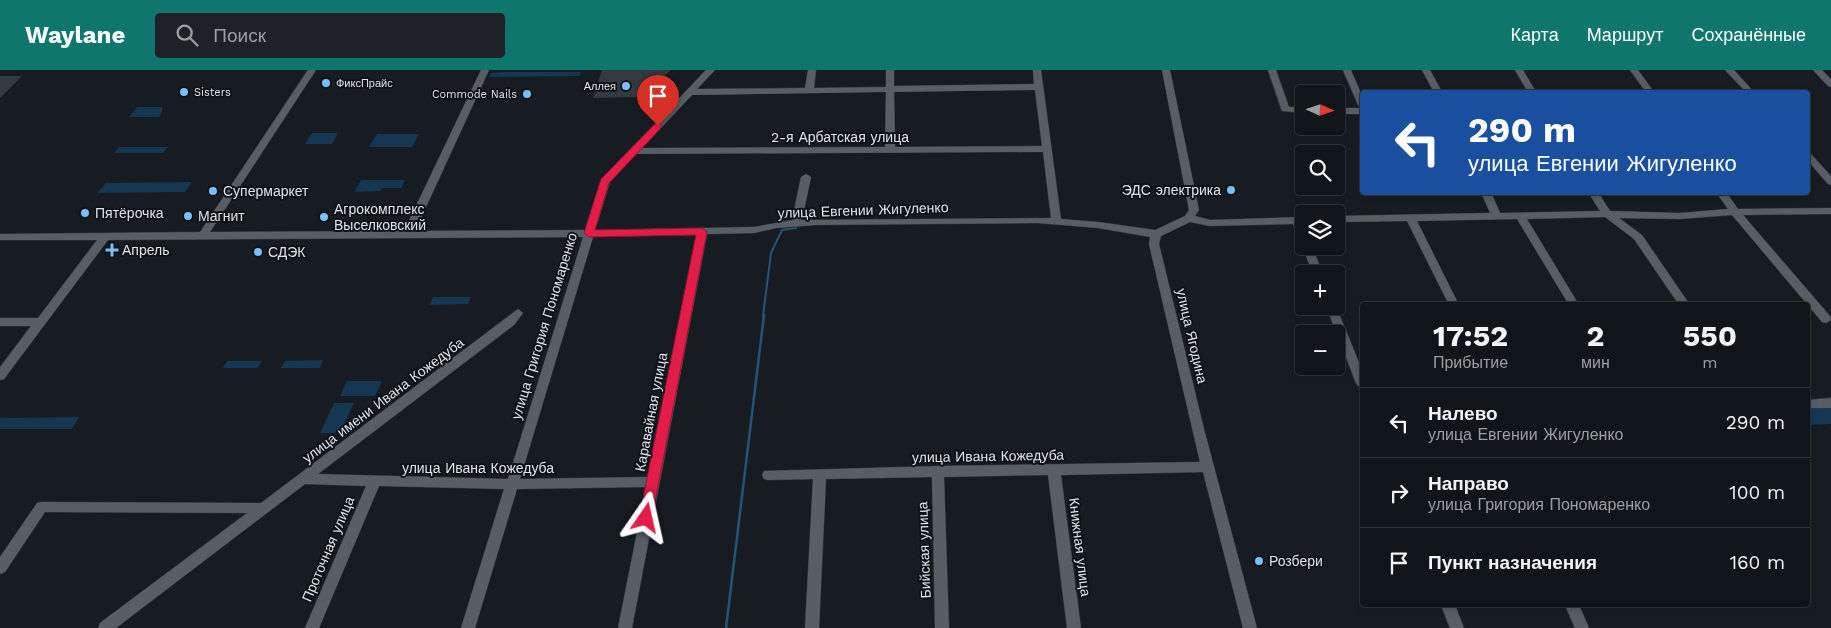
<!DOCTYPE html>
<html lang="ru">
<head>
<meta charset="utf-8">
<style>
  :root { --surface:#101519; --page:#1e2226; --text:#f1f3f6; --muted:#9c9fa2; --line:#303438; --accent:#0f766e }
  body { margin:0; font-family:"Work Sans",sans-serif; background:var(--page); color:var(--text); height:100vh; display:flex; flex-direction:column; font-size:19px; white-space:nowrap }
  * { box-sizing:border-box; margin:0 }
  p { font-size:16px; color:var(--muted) }
  .icon { flex:none; width:28px; height:28px; fill:none; stroke:currentColor; stroke-width:2; stroke-linecap:round; stroke-linejoin:round }
  .map { position:relative; flex:1; overflow:hidden }
  .drawer { position:absolute; left:1360px; top:232px; width:450px; height:305px; display:flex; flex-direction:column; background:var(--surface); border-radius:5px; box-shadow:0 2px 8px #0003,0 0 0 1px var(--line) }
  .drawer>* { flex:none }
  .hud { position:absolute; left:1360px; top:20px; width:450px; height:105px; border-radius:5px; box-shadow:0 2px 8px #0003,0 0 0 1px var(--line); background:#1a4fa0; color:#fff; overflow:hidden }
  .needle { width:32px; rotate:93deg }
  .controls { position:absolute; left:1295px; top:15px; display:grid; gap:10px }
  .controls a { display:grid; place-items:center; width:50px; height:50px; border-radius:5px; background:var(--surface); box-shadow:0 2px 8px #0003,0 0 0 1px var(--line); font-size:25px }
  .pin { position:absolute; display:grid; place-items:center; width:42px; height:42px; color:#fff; margin:-51px -21px; border-radius:50% 50% 50% 0; rotate:-45deg; box-shadow:0 0 5px #0007 }
  .pin .icon { rotate:45deg }
  .me { position:absolute; width:55px; margin:-28px; rotate:11deg; stroke-linejoin:round; filter:drop-shadow(0 0 4px #0008) }
  .turn { display:flex; align-items:center; gap:18px; height:105px; padding:0 25px; font-size:22px }
  .turn .icon { width:65px; height:65px; stroke-width:2.5 }
  .turn b { display:block; font-size:35px; line-height:42px }
  .eta { display:flex; justify-content:space-evenly; align-items:center; height:85px; text-align:center }
  .eta b { font-size:30px; font-weight:700; line-height:35px }
  ul { padding:0; list-style:none }
  li { display:flex; align-items:center; gap:15px; height:70px; padding:0 25px; border-top:1px solid var(--line) }
  li div { flex:1 }
  li b { display:block; font-size:19px }
  li em { font-style:normal }
  header { display:flex; align-items:center; gap:30px; box-sizing:border-box; height:70px; padding:0 25px; background:var(--accent); color:#fff }
  header strong { font-size:24px }
  nav { display:flex; gap:28px; margin-inline-start:auto; font-size:18px }
  .search { width:350px; height:45px; background:var(--page); display:flex; align-items:center; gap:12px; box-sizing:border-box; padding:0 18px; border-radius:5px; color:var(--muted); font-size:19px }
  .map>svg:first-child { display:block }
  .green { fill:#153751 }
  .lines { fill:none; stroke-linecap:round; stroke-linejoin:round }
  .stream-far1 { stroke:#245479; stroke-width:2 }
  .stream { stroke:#245479; stroke-width:2.5 }
  .building { fill:#343b40 }
  .minor-casing { stroke:#34383c; stroke-width:1 }
  .minor { fill:#575e65; fill-rule:evenodd }
  .route { fill:#e11d48; stroke:#92132f }
  .poi-dot { fill:#79bff8; stroke:#0d1318; stroke-width:2 }
  .labels { text-anchor:middle; dominant-baseline:central; stroke-width:4; stroke-linejoin:round; paint-order:stroke }
  .far-poi-label { font-size:11px; fill:#e0e4e8; stroke:#0d1318; text-anchor:start }
  .street-label { font-size:14px; fill:#e0e4e8; stroke:#0d1318 }
  .poi-label { font-size:14px; fill:#e0e4e8; stroke:#0d1318; text-anchor:start }
</style>
</head>
<body>
<header>
<strong>Waylane</strong>
<div class="search"><svg class="icon" aria-label="search" viewBox="0 0 24 24"><circle cx="10" cy="10" r="6"/><path d="M15 15l6 6"/></svg>Поиск</div>
<nav><a>Карта</a><a>Маршрут</a><a>Сохранённые</a></nav>
</header>
<div class="map">
<svg width="1831" height="558" viewBox="0 0 1831 558">
  <rect width="100%" height="100%" fill="#161c21"/>
  <path class="green" d="M504 2H581L579 6 489 7 491 3Z
    M137 37H162V42L159 47H129Z
    M312 63H338L332 74H305Z
    M377 64H419L412 77H369Z
    M119 77H168L163 83H114Z
    M361 110H405L401 118H382L380 121 354 122Z
    M192 112 185 122 97 123 106 113Z
    M433 227H471L468 234 430 235Z
    M323 290 320 298H281L285 291Z
    M227 291H262L258 298H223Z
    M347 311H382L375 326H340Z
    M334 333H354L340 363H320Z
    M1808 338H1831V354L1808 355Z
    M79 347 72 359H0V348Z"/>
  <g class="lines">
    <path class="stream-far1" d="M763 246 771 183 782 160 796 158"/>
    <path class="stream" d="M726 558 764 245"/>
  </g>
  <path class="building" d="M602 0H671L642 27 593 28Z
    M0 6H22L0 28Z"/>
  <g class="lines">
    <g class="minor-casing">
      <path id="minor" d="M308 0H316L210 162 404 161 481 0H489L415 161 585 160 602 109 706 0H715L697 19 805 18 808 0H816L814 18 886 17V0H894V16L1034 14 1033 0H1041L1061 149 1098 152 1155 160 1185 146 1189 140 1162 0H1170L1199 140 1195 146 1210 150 1304 147V171L1299 168 1293 154 1210 156 1190 152 1161 166 1159 174 1204 359 1257 558H1243L1203 402 1061 405 1081 558H1067L1048 405 944 407 949 558H935L932 407 826 409 819 558H805L813 409 768 410 764 409 762 405 764 401 938 396 1200 392 1149 174 1150 167 1098 158 1038 153 816 155 776 158 754 163 707 164 632 558H618L646 417 517 419 475 558H461L504 419 379 416 319 558H305L366 416 305 414 116 558H98L100 553 247 443 45 442 5 502 0 504V487L37 433 42 432 261 433 518 239 523 243 514 255 318 404 508 409 583 167 108 170 4 309 0 310V297L31 256H0V248H38L97 170H0V164L200 162ZM1035 20 1042 76 895 77 894 22ZM886 22 885 77 642 78 692 25ZM1043 82 1051 148 802 150 811 107 806 104 801 107 792 150 754 157 595 160 610 112 636 84ZM696 165 648 407 520 409 593 167Z
        M1268 0H1276L1289 37H1304V43L1282 41Z
        M1343 0H1351L1362 26V38L1358 35Z
        M1422 0H1430L1442 22H1434Z
        M1515 0H1523L1536 22H1528Z
        M1630 0H1638L1654 22H1646Z
        M1725 0H1734L1754 22H1746Z
        M1813 0H1822L1831 9V17L1828 16Z
        M1336 38H1362V44H1336Z
        M1808 83 1811 84 1831 106V115L1828 114 1808 91Z
        M1481 122H1491L1500 143 1600 141 1588 122H1598L1610 141 1680 143 1728 139 1716 122H1726L1738 139 1831 138V144L1743 145 1830 246 1831 250 1826 253 1822 252 1732 145 1680 149 1619 148 1642 165 1690 235H1679L1634 169 1605 147 1527 149 1579 235H1569L1517 149 1417 151 1459 235H1449L1407 151 1336 152V146L1490 143Z
        M1304 173V176H1312L1323 204H1313L1302 176Z
        M1326 236H1336L1362 300V317L1358 316 1356 313Z
        M1831 328V338H1808V330Z
        M1441 535H1455L1464 558H1450Z
        M1565 535H1579L1589 558H1575Z"/>
    </g>
    <use href="#minor" class="minor"/>
  </g>
  <path class="route" d="M658 53 661 54V58L609 113 595 160 702 158 707 162 652 448 650 452 646 454 641 452 639 448 696 165 589 167 584 163 601 109 655 54Z"/>
  <g class="poi-dot">
    <circle cx="326" cy="13" r="5"/>
    <circle cx="626" cy="16" r="5"/>
    <circle cx="184" cy="22" r="5"/>
    <circle cx="527" cy="24" r="5"/>
    <circle cx="1231" cy="120" r="5"/>
    <circle cx="213" cy="121" r="5"/>
    <circle cx="85" cy="143" r="5"/>
    <circle cx="188" cy="146" r="5"/>
    <circle cx="324" cy="147" r="5"/>
    <path d="M109.5 172.5h5v5h5v5h-5v5h-5v-5h-5v-5h5z"/>
    <circle cx="258" cy="182" r="5"/>
    <circle cx="1259" cy="491" r="5"/>
  </g>
  <g class="labels">
    <g class="far-poi-label">
      <text x="336" y="13">ФиксПрайс</text>
      <text x="616" y="16" text-anchor="end">Аллея</text>
      <text x="194" y="22">Sisters</text>
      <text x="517" y="24" text-anchor="end">Commode Nails</text>
    </g>
    <g class="street-label">
      <text x="840" y="67">2-я Арбатская улица</text>
      <text transform="translate(863 140) rotate(-2)">улица Евгении Жигуленко</text>
      <text transform="translate(544 256) rotate(-73)">улица Григория Пономаренко</text>
      <text transform="translate(1192 266) rotate(77)">улица Ягодина</text>
      <text transform="translate(383 330) rotate(-37)">улица имени Ивана Кожедуба</text>
      <text transform="translate(651 342) rotate(-79)">Каравайная улица</text>
      <text transform="translate(988 386) rotate(-1)">улица Ивана Кожедуба</text>
      <text x="478" y="398">улица Ивана Кожедуба</text>
      <text transform="translate(1080 477) rotate(83)">Книжная улица</text>
      <text transform="translate(328 479) rotate(-67)">Проточная улица</text>
      <text transform="translate(924 480) rotate(-92)">Бийская улица</text>
    </g>
    <g class="poi-label">
      <text x="1221" y="120" text-anchor="end">ЭДС электрика</text>
      <text x="223" y="121">Супермаркет</text>
      <text x="334" y="139">Агрокомплекс<tspan x="334" dy="16">Выселковский</tspan></text>
      <text x="95" y="143">Пятёрочка</text>
      <text x="198" y="146">Магнит</text>
      <text x="122" y="180">Апрель</text>
      <text x="268" y="182">СДЭК</text>
      <text x="1269" y="491">Розбери</text>
    </g>
  </g>
</svg>
<div class="controls">
<a><svg class="needle" viewBox="-14 -14 28 28"><path d="M0-13l5 13h-10z" fill="#e53935"/><path d="M0 13l5-13h-10z" fill="#9c9fa2"/></svg></a>
<a><svg class="icon" aria-label="search" viewBox="0 0 24 24"><circle cx="10" cy="10" r="6"/><path d="M15 15l6 6"/></svg></a>
<a><svg class="icon" aria-label="layers" viewBox="0 0 24 24"><path d="M12 4l9 5-9 5-9-5zM3 14l9 5 9-5"/></svg></a>
<a>+</a>
<a>−</a>
</div>
<div class="pin" style="left:658px;top:56px;background:#d93025"><svg class="icon" aria-label="arrive" viewBox="0 0 24 24"><path d="M6 21V4h12l-3 4 3 4H6"/></svg></div>
<svg class="me" style="left:646px;top:448px" viewBox="-20 -20 40 40"><path d="M0-17L14 15 0 8-14 15z" fill="#e11d48" stroke="#fff" stroke-width="4"/></svg>
<div class="hud">
<div class="turn"><svg class="icon" aria-label="left" viewBox="0 0 24 24"><path d="M17 20v-9H6M10 6l-5 5 5 5"/></svg><div><b>290 m</b>улица Евгении Жигуленко</div></div>
</div>
<section class="drawer">
<div class="eta">
<div><b>17:52</b><p>Прибытие</p></div>
<div><b>2</b><p>мин</p></div>
<div><b>550</b><p>m</p></div>
</div>
<ul>
<li><svg class="icon" aria-label="left" viewBox="0 0 24 24"><path d="M17 20v-9H6M10 6l-5 5 5 5"/></svg><div><b>Налево</b><p>улица Евгении Жигуленко</p></div><em>290 m</em></li>
<li><svg class="icon" aria-label="right" viewBox="0 0 24 24"><path d="M7 20v-9h11M14 6l5 5-5 5"/></svg><div><b>Направо</b><p>улица Григория Пономаренко</p></div><em>100 m</em></li>
<li><svg class="icon" aria-label="arrive" viewBox="0 0 24 24"><path d="M6 21V4h12l-3 4 3 4H6"/></svg><div><b>Пункт назначения</b></div><em>160 m</em></li>
</ul>
</section>
</div>
</body>
</html>
